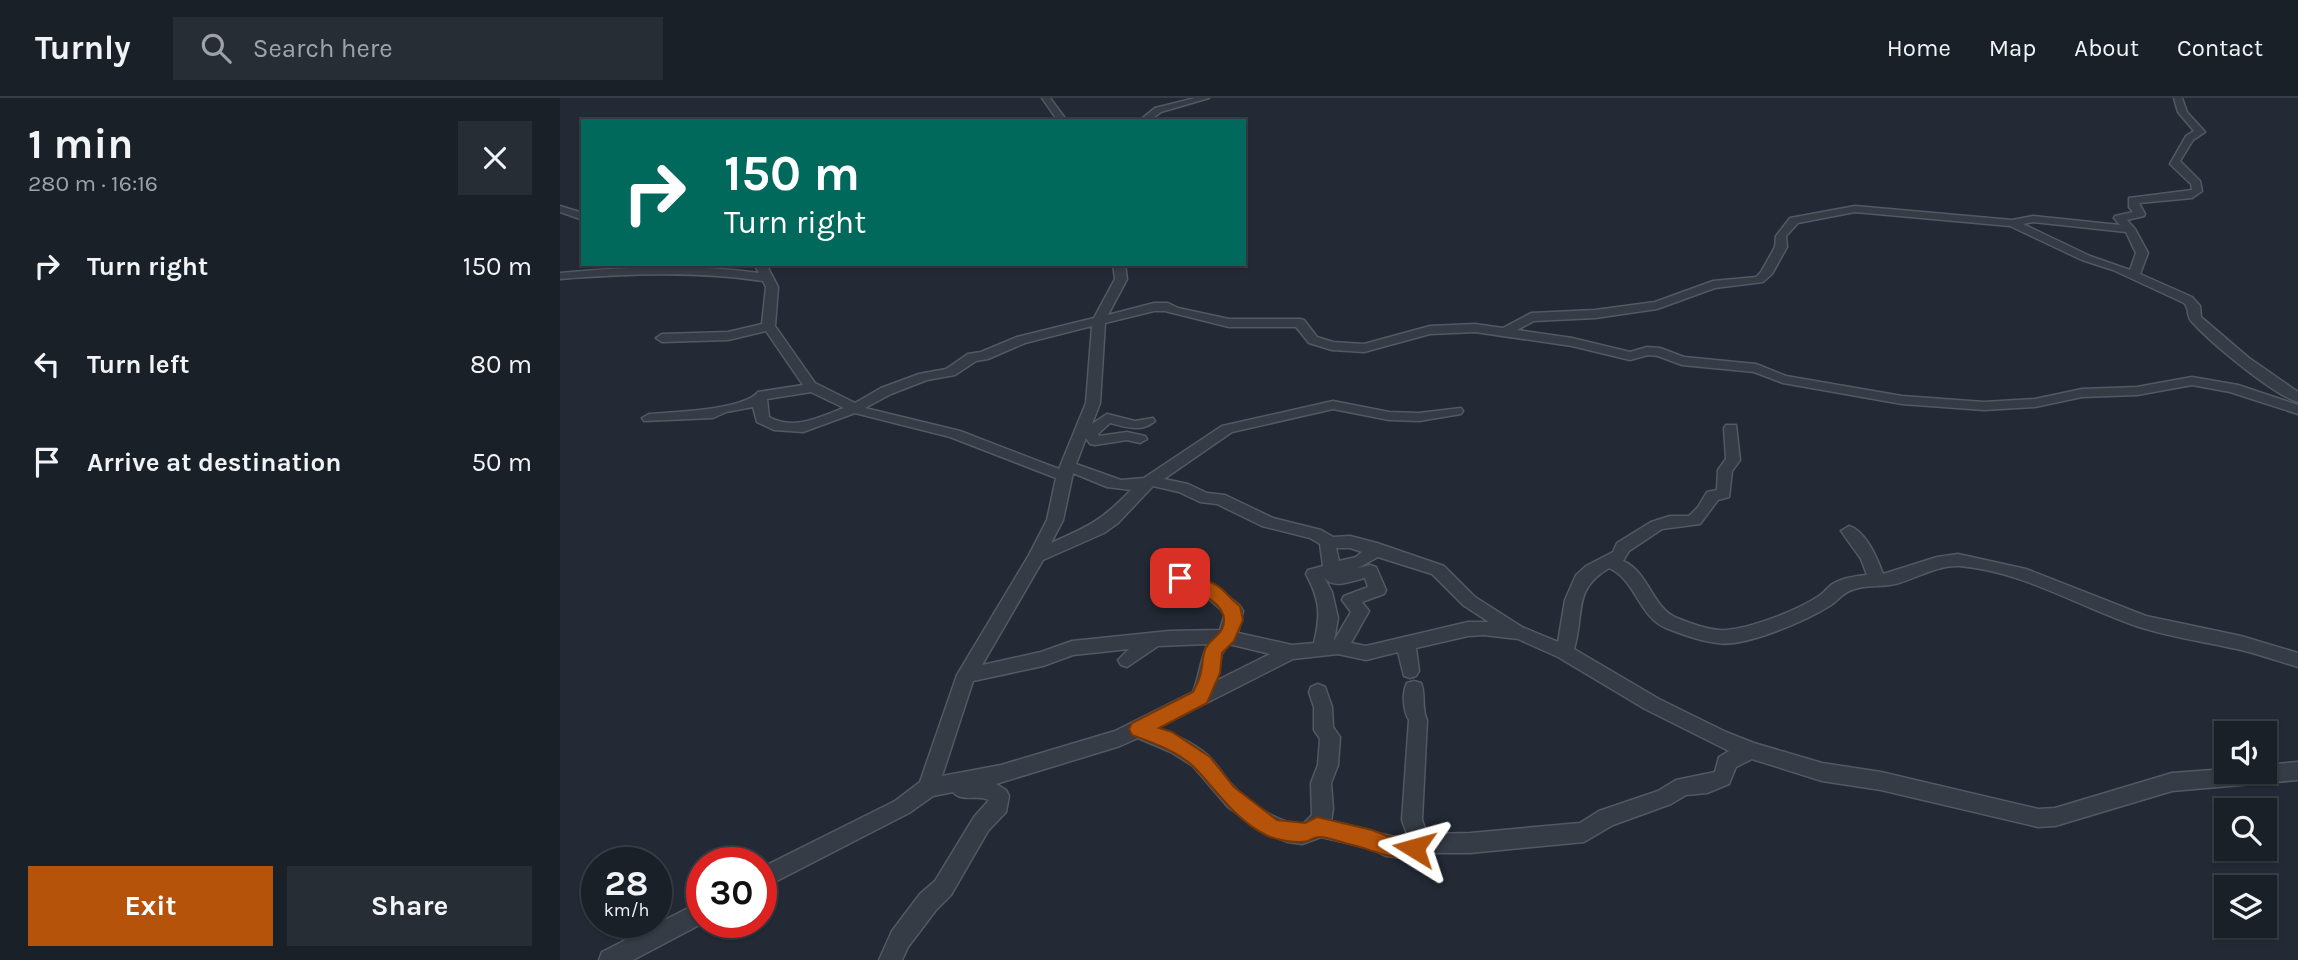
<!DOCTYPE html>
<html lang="en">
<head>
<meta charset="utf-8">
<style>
  :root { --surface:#1a2028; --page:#272d34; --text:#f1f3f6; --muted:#9fa3a8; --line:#383e45; --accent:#b45309 }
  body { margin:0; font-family:Karla,sans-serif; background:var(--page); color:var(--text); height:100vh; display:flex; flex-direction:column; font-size:26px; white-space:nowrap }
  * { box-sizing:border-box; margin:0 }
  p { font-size:23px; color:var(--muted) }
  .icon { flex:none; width:38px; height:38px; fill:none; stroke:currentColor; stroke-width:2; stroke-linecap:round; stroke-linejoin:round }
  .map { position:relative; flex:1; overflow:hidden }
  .panel { display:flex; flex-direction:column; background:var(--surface); width:560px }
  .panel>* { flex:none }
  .banner { position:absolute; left:21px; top:21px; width:665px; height:147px; border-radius:0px; box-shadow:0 2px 5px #0004,0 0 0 2px var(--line); background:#00695c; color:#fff; overflow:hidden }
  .fabs { position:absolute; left:1654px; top:623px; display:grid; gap:14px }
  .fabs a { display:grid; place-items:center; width:63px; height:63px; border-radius:0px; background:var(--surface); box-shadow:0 2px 5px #0004,0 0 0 2px var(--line); font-size:35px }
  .speed { position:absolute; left:21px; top:749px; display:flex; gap:14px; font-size:35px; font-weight:700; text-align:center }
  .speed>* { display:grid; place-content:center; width:91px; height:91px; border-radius:50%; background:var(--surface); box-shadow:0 2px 5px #0004,0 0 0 2px var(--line); line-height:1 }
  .speed small { font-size:18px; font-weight:400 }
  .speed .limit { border:10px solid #d22; background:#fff; color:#111 }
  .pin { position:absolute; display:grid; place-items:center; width:60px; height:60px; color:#fff; margin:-30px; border-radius:14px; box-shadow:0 4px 10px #0006 }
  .me { position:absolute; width:77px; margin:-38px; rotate:278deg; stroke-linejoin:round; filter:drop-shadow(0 0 5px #0008) }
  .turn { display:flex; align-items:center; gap:24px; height:147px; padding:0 28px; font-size:32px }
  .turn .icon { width:91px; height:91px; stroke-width:2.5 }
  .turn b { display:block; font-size:49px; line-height:60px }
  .round { display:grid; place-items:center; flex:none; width:74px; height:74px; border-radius:0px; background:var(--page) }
  .head { display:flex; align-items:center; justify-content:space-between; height:119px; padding:0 28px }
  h1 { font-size:42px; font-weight:700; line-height:52px }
  .button { display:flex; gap:14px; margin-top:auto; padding:14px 28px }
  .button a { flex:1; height:80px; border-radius:0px; background:var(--accent); color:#fff; font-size:28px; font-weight:700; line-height:80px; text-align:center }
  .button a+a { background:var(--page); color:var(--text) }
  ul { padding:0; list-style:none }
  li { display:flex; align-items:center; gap:21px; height:98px; padding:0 28px }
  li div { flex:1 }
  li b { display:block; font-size:26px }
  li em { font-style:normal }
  header { display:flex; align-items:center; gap:42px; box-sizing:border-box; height:98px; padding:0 35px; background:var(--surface); border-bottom:2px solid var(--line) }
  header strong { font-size:33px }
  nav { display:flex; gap:38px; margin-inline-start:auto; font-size:24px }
  .search { width:490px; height:63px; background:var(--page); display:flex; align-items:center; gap:18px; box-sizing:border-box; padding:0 24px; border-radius:0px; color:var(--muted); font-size:26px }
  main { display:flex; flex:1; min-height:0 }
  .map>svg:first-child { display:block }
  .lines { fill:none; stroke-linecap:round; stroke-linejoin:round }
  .minor-casing { stroke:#535963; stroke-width:3 }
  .minor { fill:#363c46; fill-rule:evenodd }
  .route { fill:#b45309; stroke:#753606; stroke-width:2 }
</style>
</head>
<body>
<header>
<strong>Turnly</strong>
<div class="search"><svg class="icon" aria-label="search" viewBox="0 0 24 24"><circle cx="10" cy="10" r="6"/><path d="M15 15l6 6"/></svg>Search here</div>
<nav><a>Home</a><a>Map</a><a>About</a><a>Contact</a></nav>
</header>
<main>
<section class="panel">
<div class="head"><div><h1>1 min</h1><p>280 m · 16:16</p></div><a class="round"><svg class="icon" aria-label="close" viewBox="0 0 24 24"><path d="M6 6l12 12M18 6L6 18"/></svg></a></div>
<ul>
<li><svg class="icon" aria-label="right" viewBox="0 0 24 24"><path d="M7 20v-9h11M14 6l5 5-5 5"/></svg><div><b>Turn right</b></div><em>150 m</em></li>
<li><svg class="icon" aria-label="left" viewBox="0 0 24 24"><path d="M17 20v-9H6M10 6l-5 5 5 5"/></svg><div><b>Turn left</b></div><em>80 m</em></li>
<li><svg class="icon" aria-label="arrive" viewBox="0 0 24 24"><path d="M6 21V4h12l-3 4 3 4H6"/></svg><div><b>Arrive at destination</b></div><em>50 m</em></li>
</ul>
<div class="button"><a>Exit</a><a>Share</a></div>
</section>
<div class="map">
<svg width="1738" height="862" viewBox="0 0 1738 862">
  <rect width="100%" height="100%" fill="#232a35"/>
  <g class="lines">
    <g class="minor-casing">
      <path id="minor" d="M482 0H490L507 23H498Z
        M635 0H649L601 14 589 23H579L595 10Z
        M1614 0H1622L1627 14 1645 34 1633 42 1620 63 1640 83 1642 93 1632 100 1579 105 1585 116 1584 118 1567 122 1575 131 1588 155 1580 176 1632 199 1640 208 1641 219 1689 260 1738 294V304C1713 297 1650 244 1632 224 1626 218 1630 211 1624 205L1553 172 1522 162 1450 128 1295 114 1238 125 1226 138 1227 149 1212 176 1203 184 1155 190 1097 211 1035 220 974 223 957 232 1012 240 1070 254 1087 249 1100 250 1124 259 1196 266 1226 278 1342 298 1424 304 1475 301 1522 291 1577 289 1632 279 1678 287 1738 307V316L1670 294 1632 287 1577 297 1522 299 1475 309 1424 312 1342 306 1223 285 1194 274 1122 267 1098 258 1088 257 1070 262 1012 248 915 234 870 236 804 254 772 252 749 245 736 229H669L605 213H594L545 225 540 305 532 326 547 316 575 323 593 320 595 323C581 335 566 329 550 325L538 336 539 338 567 334 585 338 587 341 580 345 567 342 535 347 530 346 526 340 516 366 561 382 584 380 662 328 773 303 829 314 859 315 901 310 903 313 901 316 859 323 829 322 773 311 672 334 604 381 628 386 647 395 665 397 713 420 761 432 773 439 790 438 817 445 884 468 915 499 962 529 998 544 1005 502 1016 477 1026 468 1053 454 1057 445 1091 424 1110 418H1129L1138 409 1147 394 1157 392 1158 372 1166 361 1164 330 1166 327H1176L1180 362 1172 373 1169 399 1158 402 1140 426 1102 431 1069 453 1063 463C1089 474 1092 510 1117 520 1129 525 1146 531 1159 532 1184 534 1238 512 1259 498 1264 495 1267 490 1271 487 1281 480 1295 478 1307 477L1301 461 1281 433 1289 428C1306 433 1317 460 1323 476L1377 459 1398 456 1466 471 1586 518 1681 538 1738 555V569C1718 563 1698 556 1677 551 1645 544 1611 539 1579 529 1520 509 1462 473 1399 468 1379 467 1358 479 1339 485 1324 490 1306 486 1292 492 1282 495 1279 502 1271 507 1248 522 1184 550 1157 545 1140 543 1121 536 1106 530 1079 519 1076 482 1049 470 1012 492 1025 515 1014 551L1099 601 1166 634 1194 645 1262 665 1321 674 1478 711 1495 710 1612 675 1666 671V674H1704V667L1738 664V682L1612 693 1495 728 1478 729 1321 692 1262 683 1192 661 1176 669 1169 686 1147 695 1126 697 1111 706 1053 727 1024 744 910 755H873L845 760 826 758 809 750 761 739 742 746 728 744 707 736 668 709 633 668 611 654 578 640 560 648 436 686 446 692 449 698 446 714 428 733 391 797 376 812 348 849 342 862H319L332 833 360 796 375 783 414 719 429 702C417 696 402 705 393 694L373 698 349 715 201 791V770L335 703 360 684 397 577 469 457 487 422 496 380 390 339 295 315 243 334 214 332 197 324 193 309 166 314 153 320 84 323 82 320 89 316C113 314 184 312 198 294L243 287 206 233 168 242 102 244 96 240 102 236 168 234 202 226 206 189 203 183C137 173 67 176 0 181V175C65 169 134 166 199 175L194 166H206L218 189 215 228 255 285 295 305 321 290 359 276 386 271 408 256 421 254 457 239 534 220 555 181 553 166H565L567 181 548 217 594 205H608L618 210 669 221H740L744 222 757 239 773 244 804 246 870 228 915 226 943 230 971 215 1035 212 1095 204 1153 183 1196 179 1201 174 1215 149 1216 138 1230 120 1295 108 1452 122 1473 118 1560 127 1554 120 1555 118 1573 114 1569 109V100L1632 92 1631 86 1610 66 1626 38 1634 33 1618 14ZM1473 124 1566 134 1576 155 1570 172 1530 158 1463 126ZM532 228 526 305 499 371 400 333 305 310 331 296 367 282 395 277 416 263 428 261 465 245ZM251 294 284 310C259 319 234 333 209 319L207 301ZM513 375 547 389 571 392C542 422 530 428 491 445L503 422ZM593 388 619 394 640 404 657 406 702 428 750 440 760 446 763 468 748 472 746 476C760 502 761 516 754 545L732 547 678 535 683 513 680 508C664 495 636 469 613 476L611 480 613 484 640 493 665 515 660 532 609 533 512 543 481 554 422 567 483 462 544 435 558 425ZM776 450H790L802 454 796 459 779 463ZM818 459 872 476 903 507 929 524H908L806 548 791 545 809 513 802 504 824 496 826 492 816 469 810 467 798 470ZM764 479C773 492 790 483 805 480L808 489 784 498 782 502 791 514 774 543 778 520 772 494ZM924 537 958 541 998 559 1085 611 1169 653 1159 659 1155 674 1116 682 1098 693 1039 713 1020 725 910 735 867 736 862 722 867 622C861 610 866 596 861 585L854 583 847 585C842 595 843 612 849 622L842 722 847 736 845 740C822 738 795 728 771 723L773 711 771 685 778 667 780 639 773 629 772 609 765 589 758 586 751 589 749 594 754 609V632L760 641 758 667 751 685 752 717 742 727C715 724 689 705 671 686 662 676 656 664 646 656 632 644 614 637 597 630L733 561 778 556 806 562 838 554 844 578 850 580 856 578 859 573 856 550 908 538ZM648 546C641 558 639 580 633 594L555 633 441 667 382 678 413 583 483 568 513 557 569 551 558 562 561 567 567 569 598 548ZM669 546 710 556 656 583 662 555Z
        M0 108 23 115V122L0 114Z
        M142 803V824H145L73 862H39L42 854Z"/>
    </g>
    <use href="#minor" class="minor"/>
  </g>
  <path class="route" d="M620 474C633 478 652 482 663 492 669 498 673 503 680 508L683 522 674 543 662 555 660 575 647 605 599 630 612 634 650 659 674 689 717 722 745 725 757 719 812 732 827 738 861 743 864 750 861 757C838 766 812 751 789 746 780 744 766 738 758 739 754 739 751 742 748 743 737 746 716 742 706 737 676 722 659 696 637 672 620 654 594 645 572 637L569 631 572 625 633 594C636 588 640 581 641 574 643 567 642 559 645 552 648 543 658 539 662 531 674 506 632 491 614 484L611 480 614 476Z"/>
</svg>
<div class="fabs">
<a><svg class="icon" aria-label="sound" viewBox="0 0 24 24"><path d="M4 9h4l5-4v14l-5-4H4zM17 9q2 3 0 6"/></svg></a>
<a><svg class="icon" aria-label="search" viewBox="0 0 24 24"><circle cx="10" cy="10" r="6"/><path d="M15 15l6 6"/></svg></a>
<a><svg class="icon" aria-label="layers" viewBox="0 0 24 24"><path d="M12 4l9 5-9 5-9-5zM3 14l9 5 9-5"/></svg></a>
</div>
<div class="speed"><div>28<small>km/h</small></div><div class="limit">30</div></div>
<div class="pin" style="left:620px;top:480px;background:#d93025"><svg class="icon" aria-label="arrive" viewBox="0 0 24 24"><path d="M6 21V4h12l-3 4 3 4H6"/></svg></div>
<svg class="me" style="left:854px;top:750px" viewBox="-20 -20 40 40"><path d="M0-17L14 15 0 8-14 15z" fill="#b45309" stroke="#fff" stroke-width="4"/></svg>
<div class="banner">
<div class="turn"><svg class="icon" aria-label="right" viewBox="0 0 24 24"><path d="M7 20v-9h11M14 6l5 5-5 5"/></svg><div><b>150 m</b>Turn right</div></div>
</div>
</div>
</main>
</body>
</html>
